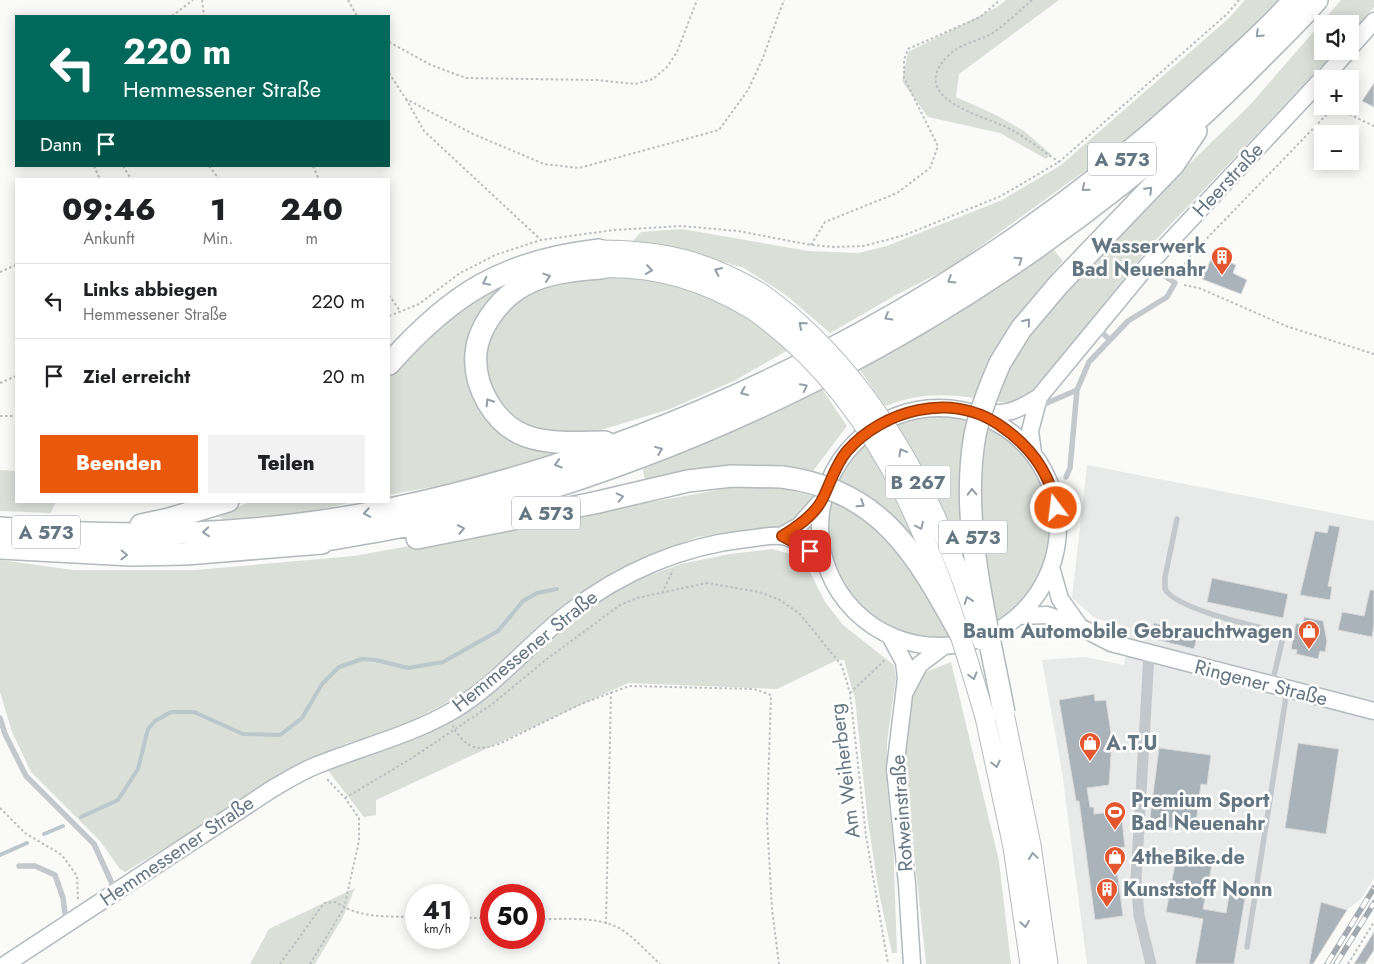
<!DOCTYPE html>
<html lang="de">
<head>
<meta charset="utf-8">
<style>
  :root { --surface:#fff; --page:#f2f2f2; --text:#202124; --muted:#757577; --line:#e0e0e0; --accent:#ea580c }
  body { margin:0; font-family:Jost,sans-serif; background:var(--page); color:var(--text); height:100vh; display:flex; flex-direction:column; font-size:19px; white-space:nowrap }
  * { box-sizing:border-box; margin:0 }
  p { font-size:16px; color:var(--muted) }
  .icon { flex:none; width:28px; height:28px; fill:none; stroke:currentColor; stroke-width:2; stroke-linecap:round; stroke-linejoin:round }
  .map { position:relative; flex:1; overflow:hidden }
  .drawer { position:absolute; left:15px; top:178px; width:375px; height:325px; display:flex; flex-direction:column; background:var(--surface); border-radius:0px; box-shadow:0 2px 12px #0003 }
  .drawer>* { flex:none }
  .banner { position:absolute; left:15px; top:15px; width:375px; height:152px; border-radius:0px; box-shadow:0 2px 12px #0003; background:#00695c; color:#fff; overflow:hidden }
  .fabs { position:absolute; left:1314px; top:15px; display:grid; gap:10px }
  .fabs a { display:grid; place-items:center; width:45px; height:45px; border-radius:0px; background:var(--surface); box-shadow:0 2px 12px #0003; font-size:25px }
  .speed { position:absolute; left:405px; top:884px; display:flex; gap:10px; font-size:25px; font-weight:700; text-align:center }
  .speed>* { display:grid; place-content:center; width:65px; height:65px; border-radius:50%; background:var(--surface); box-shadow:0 2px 12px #0003; line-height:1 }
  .speed small { font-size:12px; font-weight:400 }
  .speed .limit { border:8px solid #d22; background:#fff; color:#111 }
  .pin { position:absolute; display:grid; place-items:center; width:42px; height:42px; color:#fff; margin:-21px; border-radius:10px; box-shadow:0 2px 8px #0006 }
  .me { position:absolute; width:55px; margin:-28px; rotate:345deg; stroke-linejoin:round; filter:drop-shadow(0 0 4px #0008) }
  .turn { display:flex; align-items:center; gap:18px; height:105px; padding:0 25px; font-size:22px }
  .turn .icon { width:65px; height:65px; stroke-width:2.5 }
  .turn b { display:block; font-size:35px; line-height:42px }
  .then { display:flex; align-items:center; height:48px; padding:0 25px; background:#0003; gap:10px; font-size:19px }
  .eta { display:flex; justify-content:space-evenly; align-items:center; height:85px; text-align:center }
  .eta b { font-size:30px; font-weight:800; line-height:35px }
  .action { display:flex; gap:10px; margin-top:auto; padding:10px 25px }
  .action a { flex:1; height:58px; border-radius:0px; background:var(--accent); color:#fff; font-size:20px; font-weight:800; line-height:58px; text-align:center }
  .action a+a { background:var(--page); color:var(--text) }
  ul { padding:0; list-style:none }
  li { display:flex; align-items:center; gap:15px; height:75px; padding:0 25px; border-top:1px solid var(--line) }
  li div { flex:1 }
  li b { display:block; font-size:19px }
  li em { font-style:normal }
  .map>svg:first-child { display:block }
  .built { fill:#e8e9e9 }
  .green { fill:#dadfd7 }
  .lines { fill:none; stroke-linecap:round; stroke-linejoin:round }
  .stream { stroke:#bbc7cb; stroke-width:4 }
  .building { fill:#aab3b9; stroke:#dcdcda }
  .secondary-casing { stroke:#b3babf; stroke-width:19 }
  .primary-casing { stroke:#b5babe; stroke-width:21 }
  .highway-casing { stroke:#b4b9bd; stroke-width:24 }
  .path { stroke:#bbbfc2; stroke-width:2; stroke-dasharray:2.5 2.5; stroke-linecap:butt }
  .lane { stroke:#c3c8cc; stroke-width:5.5 }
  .street { stroke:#c3c8cc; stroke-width:11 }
  .secondary { stroke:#fff; stroke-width:16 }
  .primary { stroke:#fff; stroke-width:19 }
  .highway { stroke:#fff; stroke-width:21 }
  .rail-casing { stroke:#a2aab0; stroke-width:5.5 }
  .rail { stroke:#fff; stroke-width:4; stroke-dasharray:11; stroke-linecap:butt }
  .primary-bridge-casing { stroke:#b5babe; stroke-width:21; stroke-linecap:butt }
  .highway-bridge-casing { stroke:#b4b9bd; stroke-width:24; stroke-linecap:butt }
  .primary-bridge { stroke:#fff; stroke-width:19 }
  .highway-bridge { stroke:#fff; stroke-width:21 }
  .oneway { stroke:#939fa8 }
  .route-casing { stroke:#983908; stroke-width:12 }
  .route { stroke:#ea580c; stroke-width:9 }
  .labels { text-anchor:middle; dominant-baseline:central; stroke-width:5; stroke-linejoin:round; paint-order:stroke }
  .shield { fill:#fff; stroke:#939fa8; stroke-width:1 }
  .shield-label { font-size:19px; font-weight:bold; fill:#657683 }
  .street-label { font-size:20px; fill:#657683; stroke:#fff }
  .poi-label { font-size:20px; font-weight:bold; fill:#657683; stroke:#fff; text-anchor:start }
</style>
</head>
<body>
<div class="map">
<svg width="1374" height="964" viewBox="0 0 1374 964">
  <rect width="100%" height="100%" fill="#fafaf8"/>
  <path class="built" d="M1087 465 1374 521V878L1361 899 1347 910 1313 964H1087L1062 772 1042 660 1085 657 1124 665 1130 628 1095 618 1072 598Z"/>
  <path class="green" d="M1006 0H1059L959 74 956 97 996 115 1024 131 1051 154 1046 159 1000 133 928 117 902 81 908 52 997 7Z
    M1245 0H1281L1241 43 1155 120 953 266 896 295 830 333 786 295 744 268 675 248 633 241 641 232 682 229 808 251 858 253 887 246 1002 200 1061 165 1229 18Z
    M1341 0H1374V7L1350 36V24H1322V51H1336L1152 244 1033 393 1017 404 994 401 1008 363 1070 279 1250 105Z
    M1054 250 1063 261 1019 313 991 359 975 398C942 393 916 394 885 406L860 370 929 331Z
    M524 273 505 290 469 375 484 416 501 430 562 450C508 473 447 484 389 495V376L430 330 464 303Z
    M592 276 666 278 738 309 788 350 734 381 670 409 601 430 560 435 525 426 495 398 486 370V340L502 310 541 287Z
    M822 389 847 426 813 471 785 466H767L645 482 643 469Z
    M828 528a111 111 0 1 1 222 0a111 111 0 1 1-222 0Z
    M0 470 16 471V501H56L51 513 0 511Z
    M740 486 781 488 816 497 801 518 786 526 697 537 616 570 576 596 465 693 390 732 347 743 288 769 190 833 125 872 120 869 100 841 31 772 12 732 0 692V560L74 570H196L354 556Z
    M251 501H358L302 513 233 520H224L219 516Z
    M772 549 791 554 810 572 825 602 843 625 894 665 896 678 887 742V785L893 841 897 953H892L879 893 868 822 855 699 844 660H837L777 689 628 683 376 800V815L364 817 326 768 412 738 622 585 681 564 730 554Z
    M951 662 999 861 1011 964H926L904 759 907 714 921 674Z
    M355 888 343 917 315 964H250L269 929Z"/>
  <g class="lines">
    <path class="stream" d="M81 817 118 800 138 769 148 729 155 721 171 712H194L243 734 280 735 302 718 322 684 339 667 362 659 376 660 408 668 443 662 498 631 523 601 537 593 557 589
      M44 834 63 826
      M0 855 27 843"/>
  </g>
  <path class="building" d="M1374 83V107L1362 101Z
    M1213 255 1236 265 1233 273 1247 280 1241 294 1202 279Z
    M1329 525 1340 527 1328 586 1332 587 1330 600 1300 595 1315 531 1327 533Z
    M1212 578 1288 594 1283 618 1207 602Z
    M1370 590H1374V625L1372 637 1338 630 1342 612 1364 616Z
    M1304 617 1323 621 1327 641 1325 652 1320 651 1318 659 1296 654 1297 650 1291 649 1296 623 1302 625Z
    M1154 623 1198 634 1194 649 1150 638Z
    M1094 694 1095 701 1106 700 1112 740 1109 785 1087 788 1090 807H1094V814L1121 811 1125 847 1114 848 1123 916 1095 920 1079 801H1076L1059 700Z
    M1298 743 1339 749 1326 834 1285 828Z
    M1159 748 1211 755 1207 785 1201 784 1195 831 1149 825Z
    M1177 853 1213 860 1203 909 1226 913 1231 883 1247 886 1234 964H1195L1203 919 1166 912Z
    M1321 902 1347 910 1313 964H1309Z
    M1374 932V950L1365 964H1354Z"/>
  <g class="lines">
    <g class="secondary-casing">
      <path id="secondary" d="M1350 48 1374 21
        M1323 79 1348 51
        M820 527a119 119 0 1 1 238 0a119 119 0 1 1-238 0Z
        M981 412C1007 416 1018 410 1039 397L1148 265 1322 79
        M1033 453 1030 431 1039 397
        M781 536 799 526 822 500
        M1051 567 1060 599 1080 627
        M1018 616 1047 615 1080 627 1111 643 1374 711
        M890 636 904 662 906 678 895 769 907 884 912 964
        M906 690 919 665 944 646
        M6 964 272 789C286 781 300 772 315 766 361 747 409 736 452 711 497 685 529 643 570 612 621 572 682 546 746 539 757 538 769 535 780 536 796 537 813 553 825 563"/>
    </g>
    <g class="primary-casing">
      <path id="primary" d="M599 250C663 250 707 261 761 293
        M601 268C657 266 705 281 753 310
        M1004 713 1031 845 1048 964
        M985 717 1013 847 1030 964"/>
    </g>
    <g class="highway-casing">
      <path id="highway" d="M601 268C573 270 540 273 516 290 497 303 478 329 476 353 473 386 494 424 526 436 551 445 579 442 605 442
        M1000 363 1021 329 1059 284 1174 164 1196 131
        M389 364C452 293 504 261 599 250
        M141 525 169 519 228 501
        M0 528C130 539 262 536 390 509 682 448 969 300 1189 100 1224 68 1262 36 1294 0
        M417 538 594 503 688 481 732 476 782 477
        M308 543C368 533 428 523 487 507 717 443 933 334 1120 185 1170 146 1216 104 1260 59 1279 40 1299 21 1317 0
        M0 548 131 555 186 554 322 543"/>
    </g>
    <path class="path" d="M202 0 204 16
      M348 0 357 16
      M1032 0C1019 11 1005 25 991 34 978 41 960 44 950 54 903 99 984 115 1012 130 1028 139 1043 151 1059 162
      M172 16 193 0
      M389 42 431 65 466 78 596 80 635 84 653 79 667 67 677 52 697 0
      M389 73 406 99 473 134 544 164 579 168 719 130 748 90 762 60 784 0
      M406 99 424 131 540 239
      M94 166 100 179
      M123 166 131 179
      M209 166 219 179
      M313 166 319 179
      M811 245 825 222 897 193 930 168 938 146 904 78V60L908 49 980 17 1000 0
      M0 272 16 265
      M1179 277 1186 269 1185 261 1334 107 1374 126
      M1184 285 1199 288 1286 326 1374 354
      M389 295 400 311
      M389 316 419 304 460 273 478 264 495 255 541 240 614 230 681 226 738 231 811 245 834 247 864 246 905 235 1001 196 1059 162 1227 14 1239 0
      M0 383 16 376
      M0 416H16
      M662 593 673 570
      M850 693 886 659
      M453 725C454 731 458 734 462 739 473 751 483 749 499 744L581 704 629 686 754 689 771 695 767 820 772 909 779 964
      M345 798 412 758 491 705 547 659 620 605 637 598 707 583 759 592 780 600 800 614 842 666 850 693 866 836 888 964
      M0 808 25 833 62 855 77 876 78 900
      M459 918H491
      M534 919C560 920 595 915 619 928 634 937 647 952 660 964
      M606 924 611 692
      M280 964 324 903 336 902C359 919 389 916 416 917
      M310 964 344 908 359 841V818L345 798 326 778
      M1348 964 1374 922"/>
    <path class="lane" d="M1097 328 1110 340
      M1040 406 1077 390
      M1066 477 1070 468 1077 390 1089 362 1128 321 1167 297 1175 283 1150 266
      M1177 519 1165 577V589C1177 610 1259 627 1284 633L1272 684
      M0 718 5 734 26 776 94 844 115 890
      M19 866H35L55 875 63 898 66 921
      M1247 947 1287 690"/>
    <path class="street" d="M1149 654 1136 879 1139 915 1151 964"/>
    <use href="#secondary" class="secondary"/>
    <use href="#primary" class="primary"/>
    <use href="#highway" class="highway"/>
    <g class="rail-casing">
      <path id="rail" d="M1327 964 1374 888
        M1336 964 1374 903"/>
    </g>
    <use href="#rail" class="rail"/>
    <g class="primary-bridge-casing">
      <path id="primary-bridge" d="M761 293C876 375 942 509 982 640
        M753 310C889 407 940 563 985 717"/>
    </g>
    <g class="highway-bridge-casing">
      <path id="highway-bridge" d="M1000 363C990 386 980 410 975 435 959 524 988 626 1004 713
        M782 477C882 490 917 555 961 635"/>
    </g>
    <use href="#primary-bridge" class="primary-bridge"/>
    <use href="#highway-bridge" class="highway-bridge"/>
  </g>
  <defs><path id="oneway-chevron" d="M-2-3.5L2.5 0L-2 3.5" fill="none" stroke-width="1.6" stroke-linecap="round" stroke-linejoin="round" transform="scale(1.25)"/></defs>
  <g class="oneway">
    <use href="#oneway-chevron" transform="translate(1259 34) rotate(136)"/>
    <use href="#oneway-chevron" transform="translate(1085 188) rotate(141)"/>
    <use href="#oneway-chevron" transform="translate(1149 190) rotate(-45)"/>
    <use href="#oneway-chevron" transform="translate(1019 260) rotate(-35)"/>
    <use href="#oneway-chevron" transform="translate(649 270) rotate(8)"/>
    <use href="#oneway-chevron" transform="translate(718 271) rotate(-156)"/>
    <use href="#oneway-chevron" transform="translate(547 277) rotate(-18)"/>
    <use href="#oneway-chevron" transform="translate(951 280) rotate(148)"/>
    <use href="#oneway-chevron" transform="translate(486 282) rotate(154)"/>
    <use href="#oneway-chevron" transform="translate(888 317) rotate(150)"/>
    <use href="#oneway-chevron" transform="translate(1027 322) rotate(-51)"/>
    <use href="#oneway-chevron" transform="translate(802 325) rotate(-139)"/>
    <use href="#oneway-chevron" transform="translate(804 387) rotate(-27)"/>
    <use href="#oneway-chevron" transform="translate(744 392) rotate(157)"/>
    <use href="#oneway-chevron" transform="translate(489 402) rotate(-122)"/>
    <use href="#oneway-chevron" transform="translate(659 450) rotate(-22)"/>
    <use href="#oneway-chevron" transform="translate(902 452) rotate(-120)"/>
    <use href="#oneway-chevron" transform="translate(558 464) rotate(163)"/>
    <use href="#oneway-chevron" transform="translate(972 492) rotate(-91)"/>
    <use href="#oneway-chevron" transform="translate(620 497) rotate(-13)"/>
    <use href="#oneway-chevron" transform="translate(861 504) rotate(33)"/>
    <use href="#oneway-chevron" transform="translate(367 513) rotate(170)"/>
    <use href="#oneway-chevron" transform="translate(920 526) rotate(65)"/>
    <use href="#oneway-chevron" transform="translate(461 529) rotate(-11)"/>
    <use href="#oneway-chevron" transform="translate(206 532) rotate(175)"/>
    <use href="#oneway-chevron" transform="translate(124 555) rotate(1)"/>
    <use href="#oneway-chevron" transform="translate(968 600) rotate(-110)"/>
    <use href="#oneway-chevron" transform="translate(973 676) rotate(74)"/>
    <use href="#oneway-chevron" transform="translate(996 764) rotate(77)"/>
    <use href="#oneway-chevron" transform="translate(1033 856) rotate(-98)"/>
    <use href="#oneway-chevron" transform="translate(1025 924) rotate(81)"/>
  </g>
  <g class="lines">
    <g class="route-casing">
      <path id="route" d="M810 551 782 536C797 527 815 515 823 498 831 482 835 465 847 451 883 410 950 392 998 424 1028 444 1050 471 1056 508"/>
    </g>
    <use href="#route" class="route"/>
  </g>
  <defs>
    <g id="building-pin" transform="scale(1.125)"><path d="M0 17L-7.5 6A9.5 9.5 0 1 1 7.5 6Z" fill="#e4572e" stroke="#fff"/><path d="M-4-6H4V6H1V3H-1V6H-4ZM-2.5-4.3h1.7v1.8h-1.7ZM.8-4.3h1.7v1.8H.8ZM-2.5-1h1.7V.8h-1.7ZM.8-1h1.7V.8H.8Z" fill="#fff"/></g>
    <g id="shop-pin" transform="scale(1.125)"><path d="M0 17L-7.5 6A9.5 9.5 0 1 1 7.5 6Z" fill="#e4572e" stroke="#fff"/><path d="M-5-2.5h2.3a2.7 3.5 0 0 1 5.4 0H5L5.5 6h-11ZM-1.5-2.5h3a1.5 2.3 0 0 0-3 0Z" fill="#fff"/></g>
    <g id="stadium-pin" transform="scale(1.125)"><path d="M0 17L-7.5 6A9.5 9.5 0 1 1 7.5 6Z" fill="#e4572e" stroke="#fff"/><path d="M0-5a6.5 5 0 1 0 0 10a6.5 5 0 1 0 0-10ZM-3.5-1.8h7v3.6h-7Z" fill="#fff"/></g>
  </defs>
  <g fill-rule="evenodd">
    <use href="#building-pin" x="1222" y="257"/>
    <use href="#shop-pin" x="1309" y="631"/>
    <use href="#shop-pin" x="1090" y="743"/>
    <use href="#stadium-pin" x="1115" y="812"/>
    <use href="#shop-pin" x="1115" y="857"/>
    <use href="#building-pin" x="1107" y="889"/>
  </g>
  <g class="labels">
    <g class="shield">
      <rect x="1088" y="142.5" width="68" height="33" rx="4"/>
      <rect x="885.5" y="465.5" width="65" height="33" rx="4"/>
      <rect x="512" y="496.5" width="68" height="33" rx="4"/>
      <rect x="12" y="515.5" width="68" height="33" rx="4"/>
      <rect x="939" y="520.5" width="68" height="33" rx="4"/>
    </g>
    <g class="shield-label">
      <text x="1122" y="159">A 573</text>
      <text x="918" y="482">B 267</text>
      <text x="546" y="513">A 573</text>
      <text x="46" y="532">A 573</text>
      <text x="973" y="537">A 573</text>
    </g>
    <g class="street-label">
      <text transform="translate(1228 180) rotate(-47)">Heerstraße</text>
      <text transform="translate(525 651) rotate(-39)">Hemmessener Straße</text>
      <text transform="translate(1261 683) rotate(14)">Ringener Straße</text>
      <text transform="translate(845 771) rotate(-97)">Am Weiherberg</text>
      <text transform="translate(902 813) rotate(-94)">Rotweinstraße</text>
      <text transform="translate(177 851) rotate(-34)">Hemmessener Straße</text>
    </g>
    <g class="poi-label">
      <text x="1206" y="246" text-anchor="end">Wasserwerk<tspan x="1206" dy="23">Bad Neuenahr</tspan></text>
      <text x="1293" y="631" text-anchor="end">Baum Automobile Gebrauchtwagen</text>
      <text x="1106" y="743">A.T.U</text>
      <text x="1131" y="800">Premium Sport<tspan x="1131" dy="23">Bad Neuenahr</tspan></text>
      <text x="1131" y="857">4theBike.de</text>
      <text x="1123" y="889">Kunststoff Nonn</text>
    </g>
  </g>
</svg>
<div class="fabs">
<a><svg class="icon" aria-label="sound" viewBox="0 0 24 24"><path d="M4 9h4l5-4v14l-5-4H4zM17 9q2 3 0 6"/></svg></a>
<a>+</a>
<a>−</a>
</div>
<div class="speed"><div>41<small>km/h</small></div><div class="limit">50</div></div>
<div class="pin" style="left:810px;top:551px;background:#d93025"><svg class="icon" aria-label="arrive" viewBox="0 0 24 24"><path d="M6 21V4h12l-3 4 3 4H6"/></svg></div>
<svg class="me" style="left:1056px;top:508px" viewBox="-20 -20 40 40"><circle r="17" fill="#ea580c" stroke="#fff" stroke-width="3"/><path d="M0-11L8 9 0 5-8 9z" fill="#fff"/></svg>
<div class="banner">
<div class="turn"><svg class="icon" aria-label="left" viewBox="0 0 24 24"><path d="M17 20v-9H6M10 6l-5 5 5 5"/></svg><div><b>220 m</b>Hemmessener Straße</div></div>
<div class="then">Dann<svg class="icon" aria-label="arrive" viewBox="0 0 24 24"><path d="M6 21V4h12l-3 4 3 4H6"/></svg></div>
</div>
<section class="drawer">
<div class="eta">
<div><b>09:46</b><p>Ankunft</p></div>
<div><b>1</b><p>Min.</p></div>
<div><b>240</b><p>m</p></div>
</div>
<ul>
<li><svg class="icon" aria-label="left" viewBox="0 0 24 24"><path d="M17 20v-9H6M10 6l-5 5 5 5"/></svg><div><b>Links abbiegen</b><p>Hemmessener Straße</p></div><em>220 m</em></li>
<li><svg class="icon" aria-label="arrive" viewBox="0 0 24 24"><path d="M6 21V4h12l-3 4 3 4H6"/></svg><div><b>Ziel erreicht</b></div><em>20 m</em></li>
</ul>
<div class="action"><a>Beenden</a><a>Teilen</a></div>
</section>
</div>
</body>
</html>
